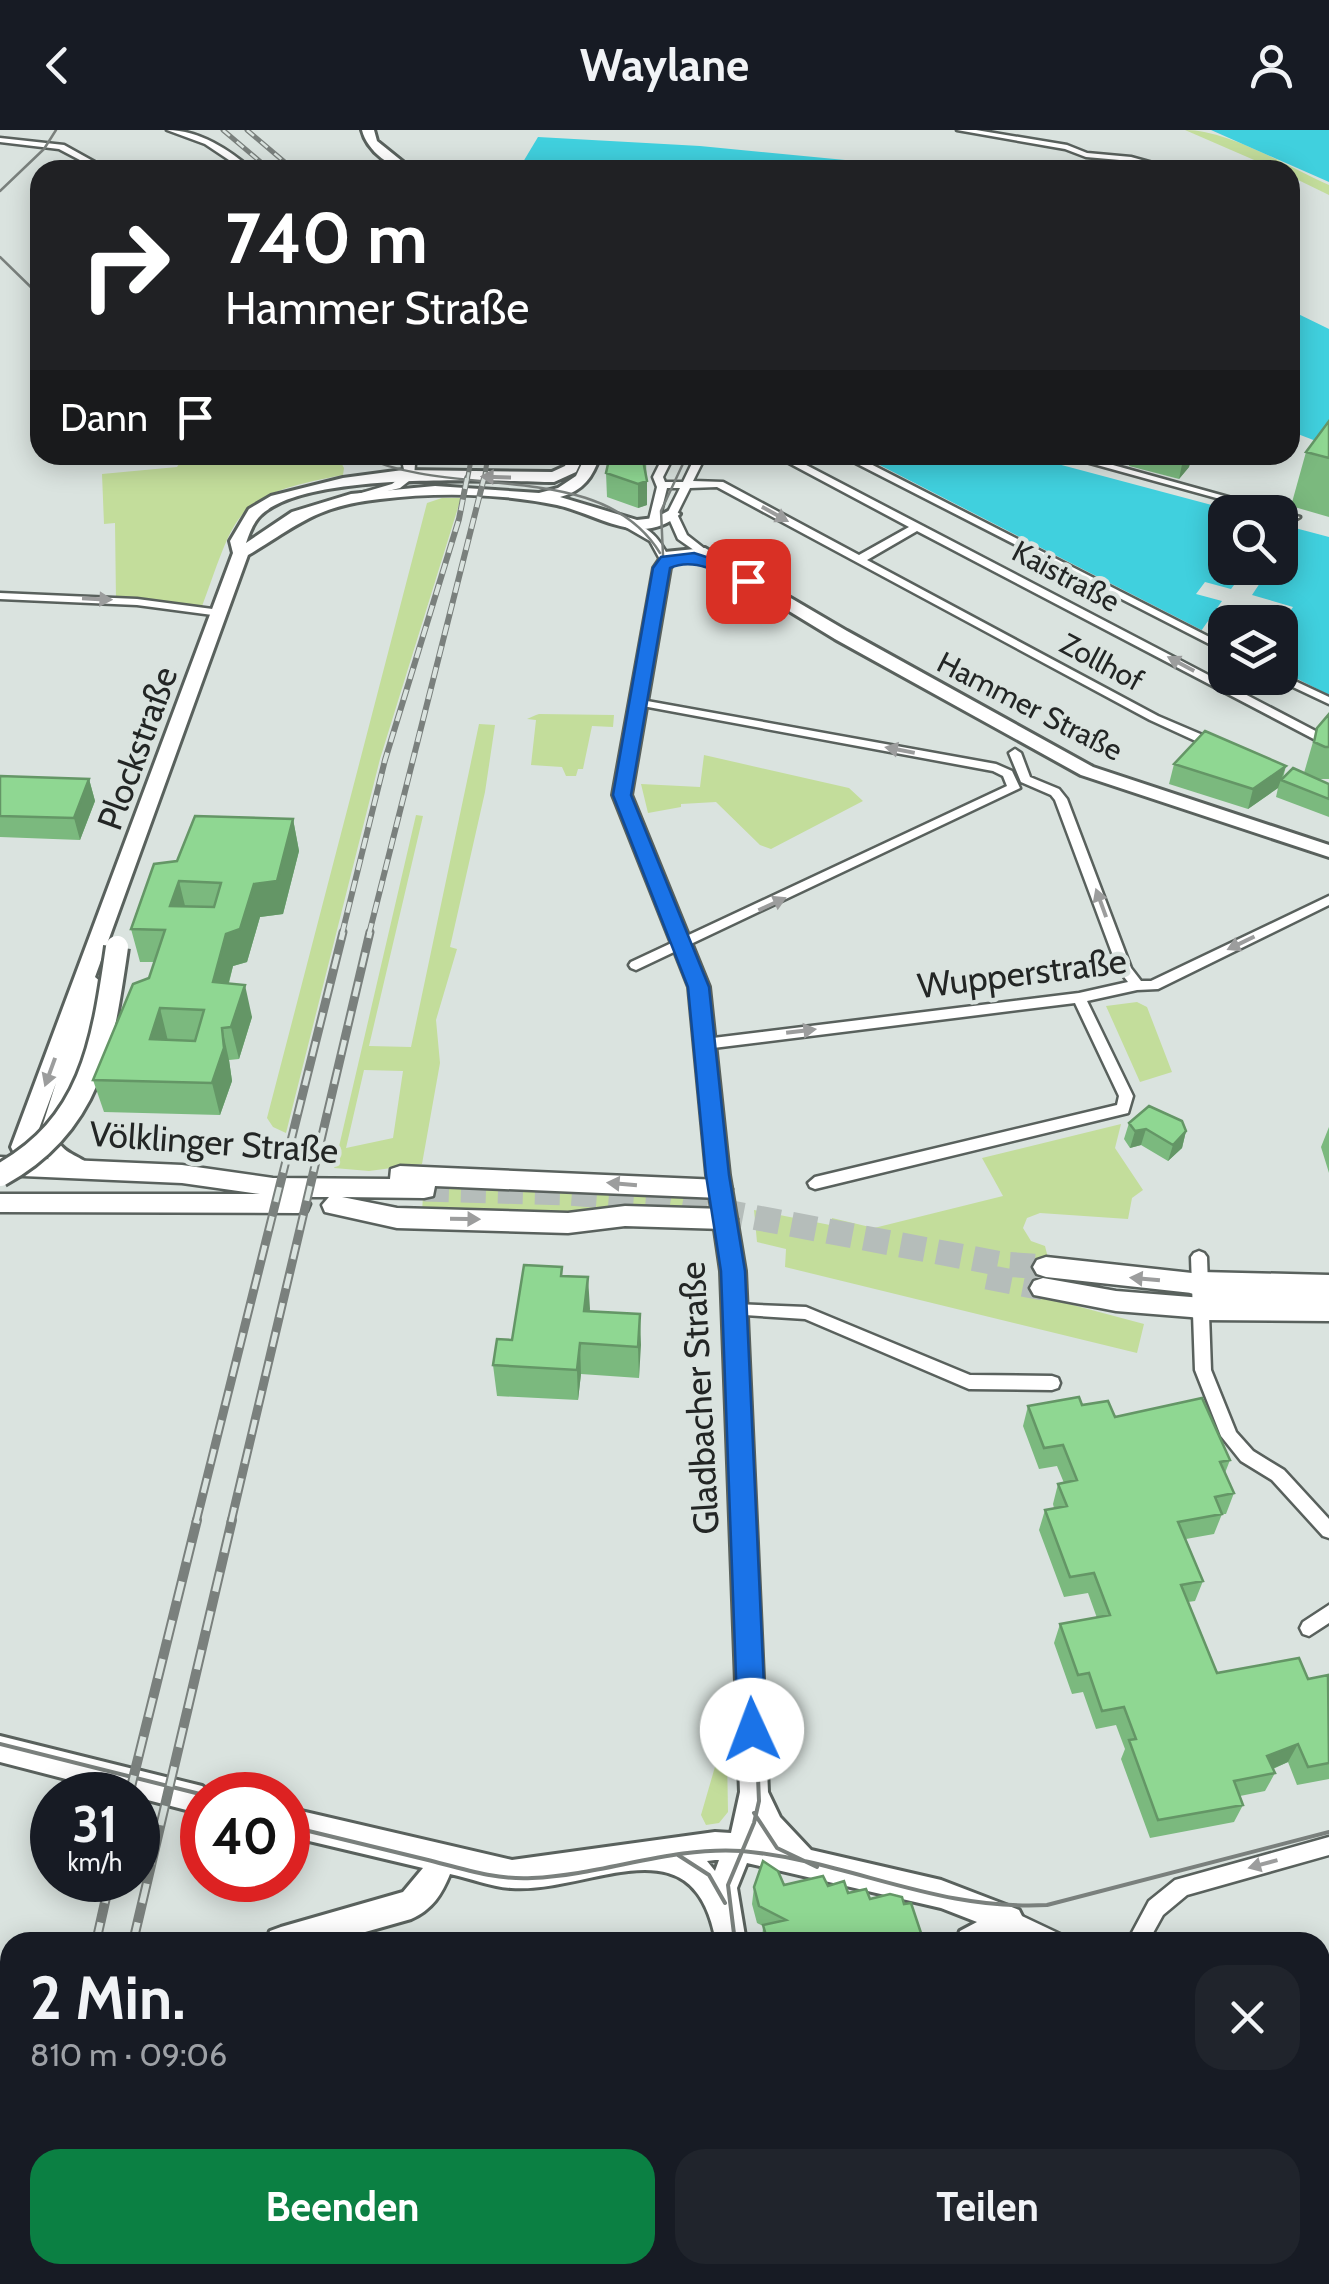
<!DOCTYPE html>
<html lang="de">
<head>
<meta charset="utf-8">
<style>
  :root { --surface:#171b24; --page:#20242c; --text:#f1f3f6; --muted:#9ea1a6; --accent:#0b8043 }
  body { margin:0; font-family:Cabin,sans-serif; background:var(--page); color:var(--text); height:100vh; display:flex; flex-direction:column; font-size:38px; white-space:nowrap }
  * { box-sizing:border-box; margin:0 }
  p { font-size:32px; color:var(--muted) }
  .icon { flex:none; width:55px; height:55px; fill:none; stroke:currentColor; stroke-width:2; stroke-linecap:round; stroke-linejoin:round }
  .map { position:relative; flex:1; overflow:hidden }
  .panel { position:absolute; left:0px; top:1802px; width:1330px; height:352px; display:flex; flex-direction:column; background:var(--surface); border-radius:30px 30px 0 0; box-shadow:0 5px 25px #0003 }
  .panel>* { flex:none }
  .top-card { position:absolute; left:30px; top:30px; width:1270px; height:305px; border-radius:30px; box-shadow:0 5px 25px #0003; background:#202124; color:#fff; overflow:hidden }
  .fabs { position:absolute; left:1208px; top:365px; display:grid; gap:20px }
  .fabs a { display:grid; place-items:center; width:90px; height:90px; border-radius:20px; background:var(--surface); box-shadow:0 5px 25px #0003; font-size:50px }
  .speed { position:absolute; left:30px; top:1642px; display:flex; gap:20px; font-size:50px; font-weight:700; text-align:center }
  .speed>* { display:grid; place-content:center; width:130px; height:130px; border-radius:50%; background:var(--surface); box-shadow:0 5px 25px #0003; line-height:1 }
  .speed small { font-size:25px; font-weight:400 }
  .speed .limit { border:15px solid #d22; background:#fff; color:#111 }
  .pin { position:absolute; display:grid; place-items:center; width:85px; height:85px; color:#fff; margin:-42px; border-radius:20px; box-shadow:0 5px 15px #0006 }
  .me { position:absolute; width:110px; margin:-55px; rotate:358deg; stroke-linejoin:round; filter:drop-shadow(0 0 8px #0008) }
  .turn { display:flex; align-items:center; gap:35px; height:210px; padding:0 30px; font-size:45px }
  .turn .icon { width:130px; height:130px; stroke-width:2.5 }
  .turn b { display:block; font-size:70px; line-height:85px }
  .then { display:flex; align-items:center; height:95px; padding:0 30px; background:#0003; gap:20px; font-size:38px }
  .round { display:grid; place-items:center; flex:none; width:105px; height:105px; border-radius:30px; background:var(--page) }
  .headline { display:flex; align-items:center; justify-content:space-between; height:170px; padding:0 30px }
  h1 { font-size:60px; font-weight:700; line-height:75px }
  .primary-button { display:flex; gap:20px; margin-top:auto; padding:20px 30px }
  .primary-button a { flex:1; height:115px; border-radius:30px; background:var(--accent); color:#fff; font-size:40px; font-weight:700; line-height:115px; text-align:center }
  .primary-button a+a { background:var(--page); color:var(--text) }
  header { display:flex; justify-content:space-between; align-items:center; height:130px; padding:0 30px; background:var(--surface); font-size:45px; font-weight:700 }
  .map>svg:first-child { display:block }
  .green { fill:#c3dd9b; fill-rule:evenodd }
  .water { fill:#40d0de }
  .pier { fill:#dae3df }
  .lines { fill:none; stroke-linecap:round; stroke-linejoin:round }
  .primary-tunnel { stroke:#b5bdba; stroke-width:25; stroke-dasharray:25 12; stroke-linecap:butt }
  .street-casing { stroke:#59615d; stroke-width:5 }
  .secondary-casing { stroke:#59615d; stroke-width:6 }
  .primary-casing { stroke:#59615d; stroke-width:5 }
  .highway-casing { stroke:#59615d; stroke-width:5 }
  .street { fill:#fff; fill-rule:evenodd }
  .secondary { fill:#fff; fill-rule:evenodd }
  .primary { fill:#fff; fill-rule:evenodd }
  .highway { fill:#fff; fill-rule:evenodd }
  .tram-far1 { stroke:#7a807d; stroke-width:2.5 }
  .tram { stroke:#7a807d; stroke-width:4 }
  .rail-far3-casing { stroke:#7a807d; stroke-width:5 }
  .rail-far2-casing { stroke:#7a807d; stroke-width:6 }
  .rail-far1-casing { stroke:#7a807d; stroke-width:9 }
  .rail-casing { stroke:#7a807d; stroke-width:10 }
  .rail-far3 { stroke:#dae3df; stroke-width:2.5; stroke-dasharray:9; stroke-linecap:butt }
  .rail-far2 { stroke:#dae3df; stroke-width:4; stroke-dasharray:11; stroke-linecap:butt }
  .rail-far1 { stroke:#dae3df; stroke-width:5; stroke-dasharray:15; stroke-linecap:butt }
  .rail { stroke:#dae3df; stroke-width:6; stroke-dasharray:20; stroke-linecap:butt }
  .secondary-bridge-casing { stroke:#59615d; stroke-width:28; stroke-linecap:butt }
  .secondary-bridge { stroke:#fff; stroke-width:22 }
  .wall { fill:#7bb97e }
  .shaded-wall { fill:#649666 }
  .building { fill:#8fd792; stroke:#649666; stroke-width:2.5; fill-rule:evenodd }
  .oneway { fill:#9c9d9d }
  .route { fill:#1a73e8; stroke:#114b97; stroke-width:2.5 }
  .labels { text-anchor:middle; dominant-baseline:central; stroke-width:9; stroke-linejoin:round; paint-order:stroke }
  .far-street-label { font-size:30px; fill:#232625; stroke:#dae3df }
  .street-label { font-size:35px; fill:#232625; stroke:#dae3df }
</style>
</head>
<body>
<header><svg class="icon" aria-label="back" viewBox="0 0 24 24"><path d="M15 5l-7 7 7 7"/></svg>Waylane<svg class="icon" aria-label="person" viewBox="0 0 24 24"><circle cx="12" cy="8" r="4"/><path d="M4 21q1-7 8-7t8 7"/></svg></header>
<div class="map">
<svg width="1329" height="2154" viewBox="0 0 1329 2154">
  <rect width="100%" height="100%" fill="#dae3df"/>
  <path class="green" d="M1185 0C1229 0 1288 37 1329 55V65L1290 46V40H1277Z
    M185 325H337L344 338 343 345C231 366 238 380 201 479L116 470 115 393 104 394 102 344 177 337Z
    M442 368H461L380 629 286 1003 273 997 267 988 427 373Z
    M536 585 539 584 614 585 613 597 592 596 583 639H578L576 646H566L562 637 531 635 536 590 527 589Z
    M479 594 495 595 485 662 450 817 457 819 436 890 440 933 422 1034 369 1041 334 1038 416 685 423 686 369 916 411 917ZM364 940 403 941 393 1008 346 1018Z
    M704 625 849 658 863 671 771 719 760 715 716 672 681 674V677L648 683 641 654 700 657Z
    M1137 872 1147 877 1172 942 1140 952 1106 876Z
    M1121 994 1115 1018 1143 1060 1132 1068 1128 1089 1040 1083 1027 1088 1023 1098 1031 1111 1045 1116 1048 1128 1043 1167 1144 1194 1137 1223 785 1137 786 1119 757 1112 754 1080 830 1095 832 1088 874 1098 1003 1066 982 1028Z
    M424 1050 684 1063 688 1082 582 1089 422 1082Z
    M719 1623 727 1625 728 1682 719 1693 706 1695 701 1685Z"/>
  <path class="water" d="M1211 0H1329V52Z
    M538 7 700 16 949 40H606L523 32Z
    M1290 180 1329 199V316L1290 301Z
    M860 325H1024L1238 382H1225V438H1280V394L1329 407V565L1280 540V492H1225V512Z"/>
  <path class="pier" d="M1247 438H1270L1252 465 1293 477 1284 490 1242 477 1231 492H1225V501L1216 513 1199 504 1222 471 1196 464 1205 452 1231 459Z"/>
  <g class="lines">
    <path class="primary-tunnel" d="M424 1059 568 1063 668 1071 1002 1134 1046 1137
      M987 1147 1043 1158"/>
    <g class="street-casing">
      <path id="street" d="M167 0C200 0 229 20 253 40H244L205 14Z
        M957 0H976L1067 15 1087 23 1131 27 1178 40H1164L1131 31 1086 27 1065 19Z
        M0 8 64 15 109 40H99L59 19 0 12Z
        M664 325H674L663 347 665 352H683L696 325H706L693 351 723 352 859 425 909 397 774 325H787L1329 608V617L917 401 867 430 1158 586 1219 612V618H1211L1150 590 717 357 690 358 677 384 687 405 710 423 701 425 678 409 667 384 680 358H667L658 394 653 397 648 394 657 357 653 347Z
        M840 325H853L1225 515V522Z
        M1061 325H1077L1300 387 1295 390 1280 386V382H1267Z
        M401 326H409L415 334 414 347 400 358 351 370V366L392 354 405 344Z
        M624 392C650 394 660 410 671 431L670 433H662L650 411 624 396Z
        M0 463 137 469 220 480 226 483 220 486 137 475 0 469Z
        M1280 544 1329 567V574L1276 549 1275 548H1280Z
        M636 569 996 634 1012 641 1020 658 636 840 631 838 629 835 631 832 1007 656 1003 646 993 641 632 574 630 572Z
        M1015 619 1021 623 1030 647 1059 659 1067 669 1131 838 1141 851H1151L1329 766V775L1158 859 1137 860 1087 871 1133 966 1128 983 815 1059 810 1057 808 1053 815 1047 1117 975 1119 966 1075 873 705 919 698 914 705 909 1079 863 1128 852 1118 839 1055 670 1051 665 1021 652 1009 623Z
        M1199 1121 1204 1123 1207 1127 1211 1240 1236 1302 1253 1321 1284 1340 1329 1389V1408L1323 1406 1272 1350 1241 1331 1221 1306 1195 1240 1191 1127 1194 1123Z
        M735 1174 806 1177 970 1245 1052 1246 1058 1248 1060 1253 1058 1258 1052 1260 969 1259 805 1189 729 1184 727 1180 729 1176Z
        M1329 1475V1493L1309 1506 1303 1504 1300 1498 1303 1492Z
        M1329 1707V1725L1187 1765 1163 1785 1148 1812H1127L1149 1771 1175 1750Z
        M1009 1780 1062 1805 1065 1812H1034L1002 1797 999 1790 1002 1783Z
        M1320 1925 1329 1928V1949L1320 1946Z
        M598 2145H623L619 2154H594Z
        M1127 2145H1149V2154H1127Z"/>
    </g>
    <g class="secondary-casing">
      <path id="secondary" d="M362 0H374L377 11 413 40C392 40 367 21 362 0Z
        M570 325H584L576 342 554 352C491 351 304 341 260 386 253 393 249 404 246 413L292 382 351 364 435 356 539 363 558 358 576 346 586 325H600C593 347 583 361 560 367L637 390 655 388 672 379 680 384C669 394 653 400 638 399 610 397 584 381 557 375 501 363 437 362 380 369 316 376 300 394 248 425L95 847 102 853 96 893 59 1013C67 1026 86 1027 93 1040L82 1048C61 1042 48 1032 37 1013L56 953 30 1023H14L11 1017 233 423 230 411 249 379 271 366 343 348 403 340 552 342 565 336Z
        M705 418 847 501 1093 637 1329 715V727L1081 645 835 509 702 428 676 430 670 438 631 665 709 857 729 1045 745 1141 768 1662 780 1687 811 1720 941 1750 1019 1780 1024 1790C1012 1818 981 1812 956 1812L960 1801 977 1792 941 1778 747 1733 737 1758 746 1812H716C694 1687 590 1764 511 1758 491 1757 470 1748 450 1744 442 1764 432 1780 411 1789L330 1812H266L270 1801 281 1797 403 1762 423 1738 288 1706V1678L512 1730 715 1702 731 1703 740 1662 721 1141 707 1045 689 857 613 665 654 438 665 422ZM715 1730H719L715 1741 707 1731Z
        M0 1606 202 1656 214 1665H202V1684L0 1632Z
        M10 1883V1913L0 1916V1886Z
        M792 2145H826V2154H792Z"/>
    </g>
    <g class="primary-casing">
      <path id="primary" d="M0 1027 182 1035 273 1048 390 1049 391 1039 400 1036 720 1050 729 1052 732 1059 729 1066 720 1068 435 1056 433 1066 424 1068 342 1067 397 1078 568 1083 625 1076 724 1079 733 1082 737 1089 733 1096 724 1099 625 1096 568 1103 397 1098 325 1082 322 1075 329 1067H305L310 1074 307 1081 298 1083 0 1082V1064H260L182 1053 0 1045Z
        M1046 1127 1201 1144 1210 1147 1214 1154 1210 1161 1201 1164 1046 1147 1037 1144 1033 1137 1037 1130Z
        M1043 1148 1116 1161 1203 1168 1212 1171 1216 1178 1212 1185 1203 1188 1116 1181 1034 1165 1030 1158 1034 1151Z"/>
    </g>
    <g class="highway-casing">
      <path id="highway" d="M1201 1142 1329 1145V1191L1203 1190 1192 1187 1187 1178 1192 1169 1202 1166 1190 1163 1185 1154 1190 1145Z"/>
    </g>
    <use href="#street" class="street"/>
    <use href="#secondary" class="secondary"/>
    <use href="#primary" class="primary"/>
    <use href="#highway" class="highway"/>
    <path class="tram-far1" d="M0 61 44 19 56 0
      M0 127 40 166
      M360 325C452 371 601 327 660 423
      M687 325 661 381 663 425 624 663 694 832 703 865 720 1044 737 1143 747 1392"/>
    <path class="tram" d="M0 1614 204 1665
      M754 1683 777 1718 817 1737
      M288 1696C335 1707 381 1719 428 1730 463 1739 496 1750 532 1748 603 1745 672 1716 742 1721 850 1731 935 1781 1047 1775L1329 1702
      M678 1725 709 1745 725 1773
      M735 1812 728 1755 754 1693 759 1671 747 1390
      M803 2145V2154"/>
    <g class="rail-far3-casing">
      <path id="rail-far3" d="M223 0 270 40
        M247 0 294 40
        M467 351 472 325
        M484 351 488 325"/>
    </g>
    <g class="rail-far2-casing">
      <path id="rail-far2" d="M342 804 385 630 459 389 467 348
        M369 804 484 348"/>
    </g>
    <g class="rail-far1-casing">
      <path id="rail-far1" d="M196 1392 343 802
        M231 1392 370 802"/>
    </g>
    <g class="rail-casing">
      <path id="rail" d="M129 1665 197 1390
        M96 1812 110 1750
        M133 1812 232 1390
        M0 2141 10 2114
        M12 2154 15 2145
        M43 2154 46 2145"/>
    </g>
    <use href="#rail-far3" class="rail-far3"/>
    <use href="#rail-far2" class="rail-far2"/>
    <use href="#rail-far1" class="rail-far1"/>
    <use href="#rail" class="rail"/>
    <g class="secondary-bridge-casing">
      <path id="secondary-bridge" d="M0 1045C92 995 103 913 117 817"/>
    </g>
    <use href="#secondary-bridge" class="secondary-bridge"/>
  </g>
  <path class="wall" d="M1329 291V387L1291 376 1306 322Z
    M610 325H646L647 375 638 378 607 367 606 343Z
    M1131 325H1192L1189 337 1179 349 1129 336Z
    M1329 584V649H1317L1329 654V687L1276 667 1278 658 1248 679 1169 654 1174 634 1286 636 1283 648 1304 643 1317 598Z
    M0 646 89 649 95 671 80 710 0 707Z
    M293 689 299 721 283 784 260 787 247 832 233 836 229 853 252 887 239 929 229 930 232 951 220 985 104 982 93 950 149 848 155 832H140L131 799 177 731Z
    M1129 993 1186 1001 1182 1018 1168 1031 1141 1015 1130 1018 1124 1009Z
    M1329 997V1043L1321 1017Z
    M563 1146 589 1181 640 1184 639 1248 581 1244 578 1270 497 1266 493 1235Z
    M1082 1275 1230 1330 1225 1343 1234 1363 1226 1384H1222L1214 1404 1186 1409 1203 1451 1195 1471 1188 1472 1217 1543 1308 1549 1329 1547V1649L1297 1655 1288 1632 1273 1639 1275 1643 1265 1661 1240 1666 1243 1675 1234 1692 1150 1708 1121 1629 1125 1619 1116 1595 1096 1599 1083 1562 1072 1564 1054 1513 1060 1494 1097 1488 1088 1463 1064 1467 1039 1400 1045 1380 1054 1378 1053 1374 1058 1354 1064 1353 1057 1336 1039 1339 1023 1296 1028 1276Z
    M784 1755 828 1756 848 1763 870 1769 918 1812H762L763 1796 757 1793 752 1774 754 1757Z"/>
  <path class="shaded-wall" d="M1184 325H1192L1189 337 1179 349Z
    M647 351V375L638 378V354Z
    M1286 636 1278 658 1248 679 1253 659Z
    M89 649 95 671 80 710 74 688Z
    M293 689 299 721 283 784 260 787 247 832 233 836 220 885 213 852 226 804Z
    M179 751 187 784 170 776Z
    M245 855 252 887 239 929 231 897Z
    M160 878 168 911 150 909Z
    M222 898 229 930 232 951 220 985 212 953Z
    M1146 999 1141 1015 1130 1018 1135 1001Z
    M1186 1001 1182 1018 1168 1031 1173 1015Z
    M588 1147 590 1179 586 1212 584 1181Z
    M640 1184 641 1215 639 1248 638 1217Z
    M580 1213 581 1244 578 1270 577 1240Z
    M1298 1614 1288 1632 1258 1645 1267 1626Z"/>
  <path class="building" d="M1329 291V328L1306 322Z
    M610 325H642L647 351 638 354 606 343Z
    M1329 584V617H1325L1314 612 1317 598Z
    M1205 601 1286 636 1253 659 1174 634Z
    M1293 638 1329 654V669L1281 650Z
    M0 646 89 649 74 688 0 686Z
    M195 686 293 689 277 751 254 754 240 799 226 804 213 852 245 855 231 897 222 898 224 918 212 953 93 950 133 854 149 848 165 800 131 799 154 734 177 731ZM179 751 221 753 214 777 170 776ZM160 878 204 880 195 911 150 909Z
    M1149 976 1182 991 1186 1001 1173 1015 1146 999 1135 1001 1129 993Z
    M524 1135 562 1137 561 1146 588 1147 584 1181 640 1184 638 1217 580 1213 577 1240 493 1235 497 1209 512 1210Z
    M1079 1267 1082 1275 1108 1271 1115 1287 1202 1268 1230 1330 1220 1332 1234 1363 1215 1367 1222 1384 1178 1392 1203 1451 1181 1455 1217 1543 1299 1528 1308 1549 1328 1545 1329 1633 1308 1637 1298 1614 1267 1626 1275 1643 1234 1651 1243 1675 1158 1690 1129 1610 1136 1609 1124 1577 1102 1581 1089 1543 1078 1545 1060 1494 1110 1485 1094 1443 1070 1447 1045 1380 1067 1376 1058 1354 1077 1350 1063 1315 1044 1318 1028 1276Z
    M763 1731 778 1741 784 1755 823 1746 828 1756 844 1751 848 1763 866 1759 870 1769 890 1764 902 1767 904 1774 911 1773 921 1803 914 1805 915 1812H768L763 1795 786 1790 759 1776 754 1757Z"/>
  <defs><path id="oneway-solid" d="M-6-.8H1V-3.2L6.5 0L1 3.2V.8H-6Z" transform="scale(2.5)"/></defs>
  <g class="oneway">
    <use href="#oneway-solid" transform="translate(496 347) rotate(-178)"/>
    <use href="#oneway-solid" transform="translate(775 384) rotate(29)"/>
    <use href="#oneway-solid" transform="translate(97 469) rotate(3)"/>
    <use href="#oneway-solid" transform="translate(1181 534) rotate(-152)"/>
    <use href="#oneway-solid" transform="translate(900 620) rotate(-169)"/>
    <use href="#oneway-solid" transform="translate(1101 773) rotate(-110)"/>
    <use href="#oneway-solid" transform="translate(772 774) rotate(-25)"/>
    <use href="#oneway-solid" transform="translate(1241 813) rotate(154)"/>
    <use href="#oneway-solid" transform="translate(801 901) rotate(-7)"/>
    <use href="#oneway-solid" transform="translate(50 942) rotate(110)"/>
    <use href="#oneway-solid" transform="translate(622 1054) rotate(-175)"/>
    <use href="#oneway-solid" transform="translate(465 1089) rotate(1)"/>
    <use href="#oneway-solid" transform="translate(1145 1149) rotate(-175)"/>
    <use href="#oneway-solid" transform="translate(1263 1734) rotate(165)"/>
  </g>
  <path class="route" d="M694 423 731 435 756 451 742 455C720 442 694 427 670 438L631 665 709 857 729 1045 745 1141 766 1600 762 1609 752 1613 742 1609 738 1600 721 1141 706 1045 688 857 613 665 653 438 661 427Z"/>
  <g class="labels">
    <g class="far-street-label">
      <text transform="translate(1066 446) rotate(28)">Kaistraße</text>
      <text transform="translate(1102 532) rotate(28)">Zollhof</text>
      <text transform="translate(1030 576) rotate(27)">Hammer Straße</text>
    </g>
    <g class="street-label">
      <text transform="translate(137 618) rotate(-70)">Plockstraße</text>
      <text transform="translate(1022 843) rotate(-7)">Wupperstraße</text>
      <text transform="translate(214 1012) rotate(4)">Völklinger Straße</text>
      <text transform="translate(699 1268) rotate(-93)">Gladbacher Straße</text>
    </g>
  </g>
</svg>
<div class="fabs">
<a><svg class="icon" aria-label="search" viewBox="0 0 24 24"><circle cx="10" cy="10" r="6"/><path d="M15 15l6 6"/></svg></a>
<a><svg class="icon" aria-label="layers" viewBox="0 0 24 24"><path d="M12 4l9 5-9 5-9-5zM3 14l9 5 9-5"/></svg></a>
</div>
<div class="speed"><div>31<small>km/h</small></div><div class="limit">40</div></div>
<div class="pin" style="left:748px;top:451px;background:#d93025"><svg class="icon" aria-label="arrive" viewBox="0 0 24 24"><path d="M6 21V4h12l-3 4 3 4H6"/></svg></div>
<svg class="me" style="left:752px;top:1600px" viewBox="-20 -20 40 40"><circle r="19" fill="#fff"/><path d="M0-13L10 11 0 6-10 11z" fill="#1a73e8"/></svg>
<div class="top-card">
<div class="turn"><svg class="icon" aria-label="right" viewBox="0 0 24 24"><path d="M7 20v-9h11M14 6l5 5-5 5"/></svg><div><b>740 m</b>Hammer Straße</div></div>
<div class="then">Dann<svg class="icon" aria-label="arrive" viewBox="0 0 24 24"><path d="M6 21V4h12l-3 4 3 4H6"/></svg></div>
</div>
<section class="panel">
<div class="headline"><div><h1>2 Min.</h1><p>810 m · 09:06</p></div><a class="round"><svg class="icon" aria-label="close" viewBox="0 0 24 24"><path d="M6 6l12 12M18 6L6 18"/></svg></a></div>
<div class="primary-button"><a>Beenden</a><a>Teilen</a></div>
</section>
</div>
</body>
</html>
